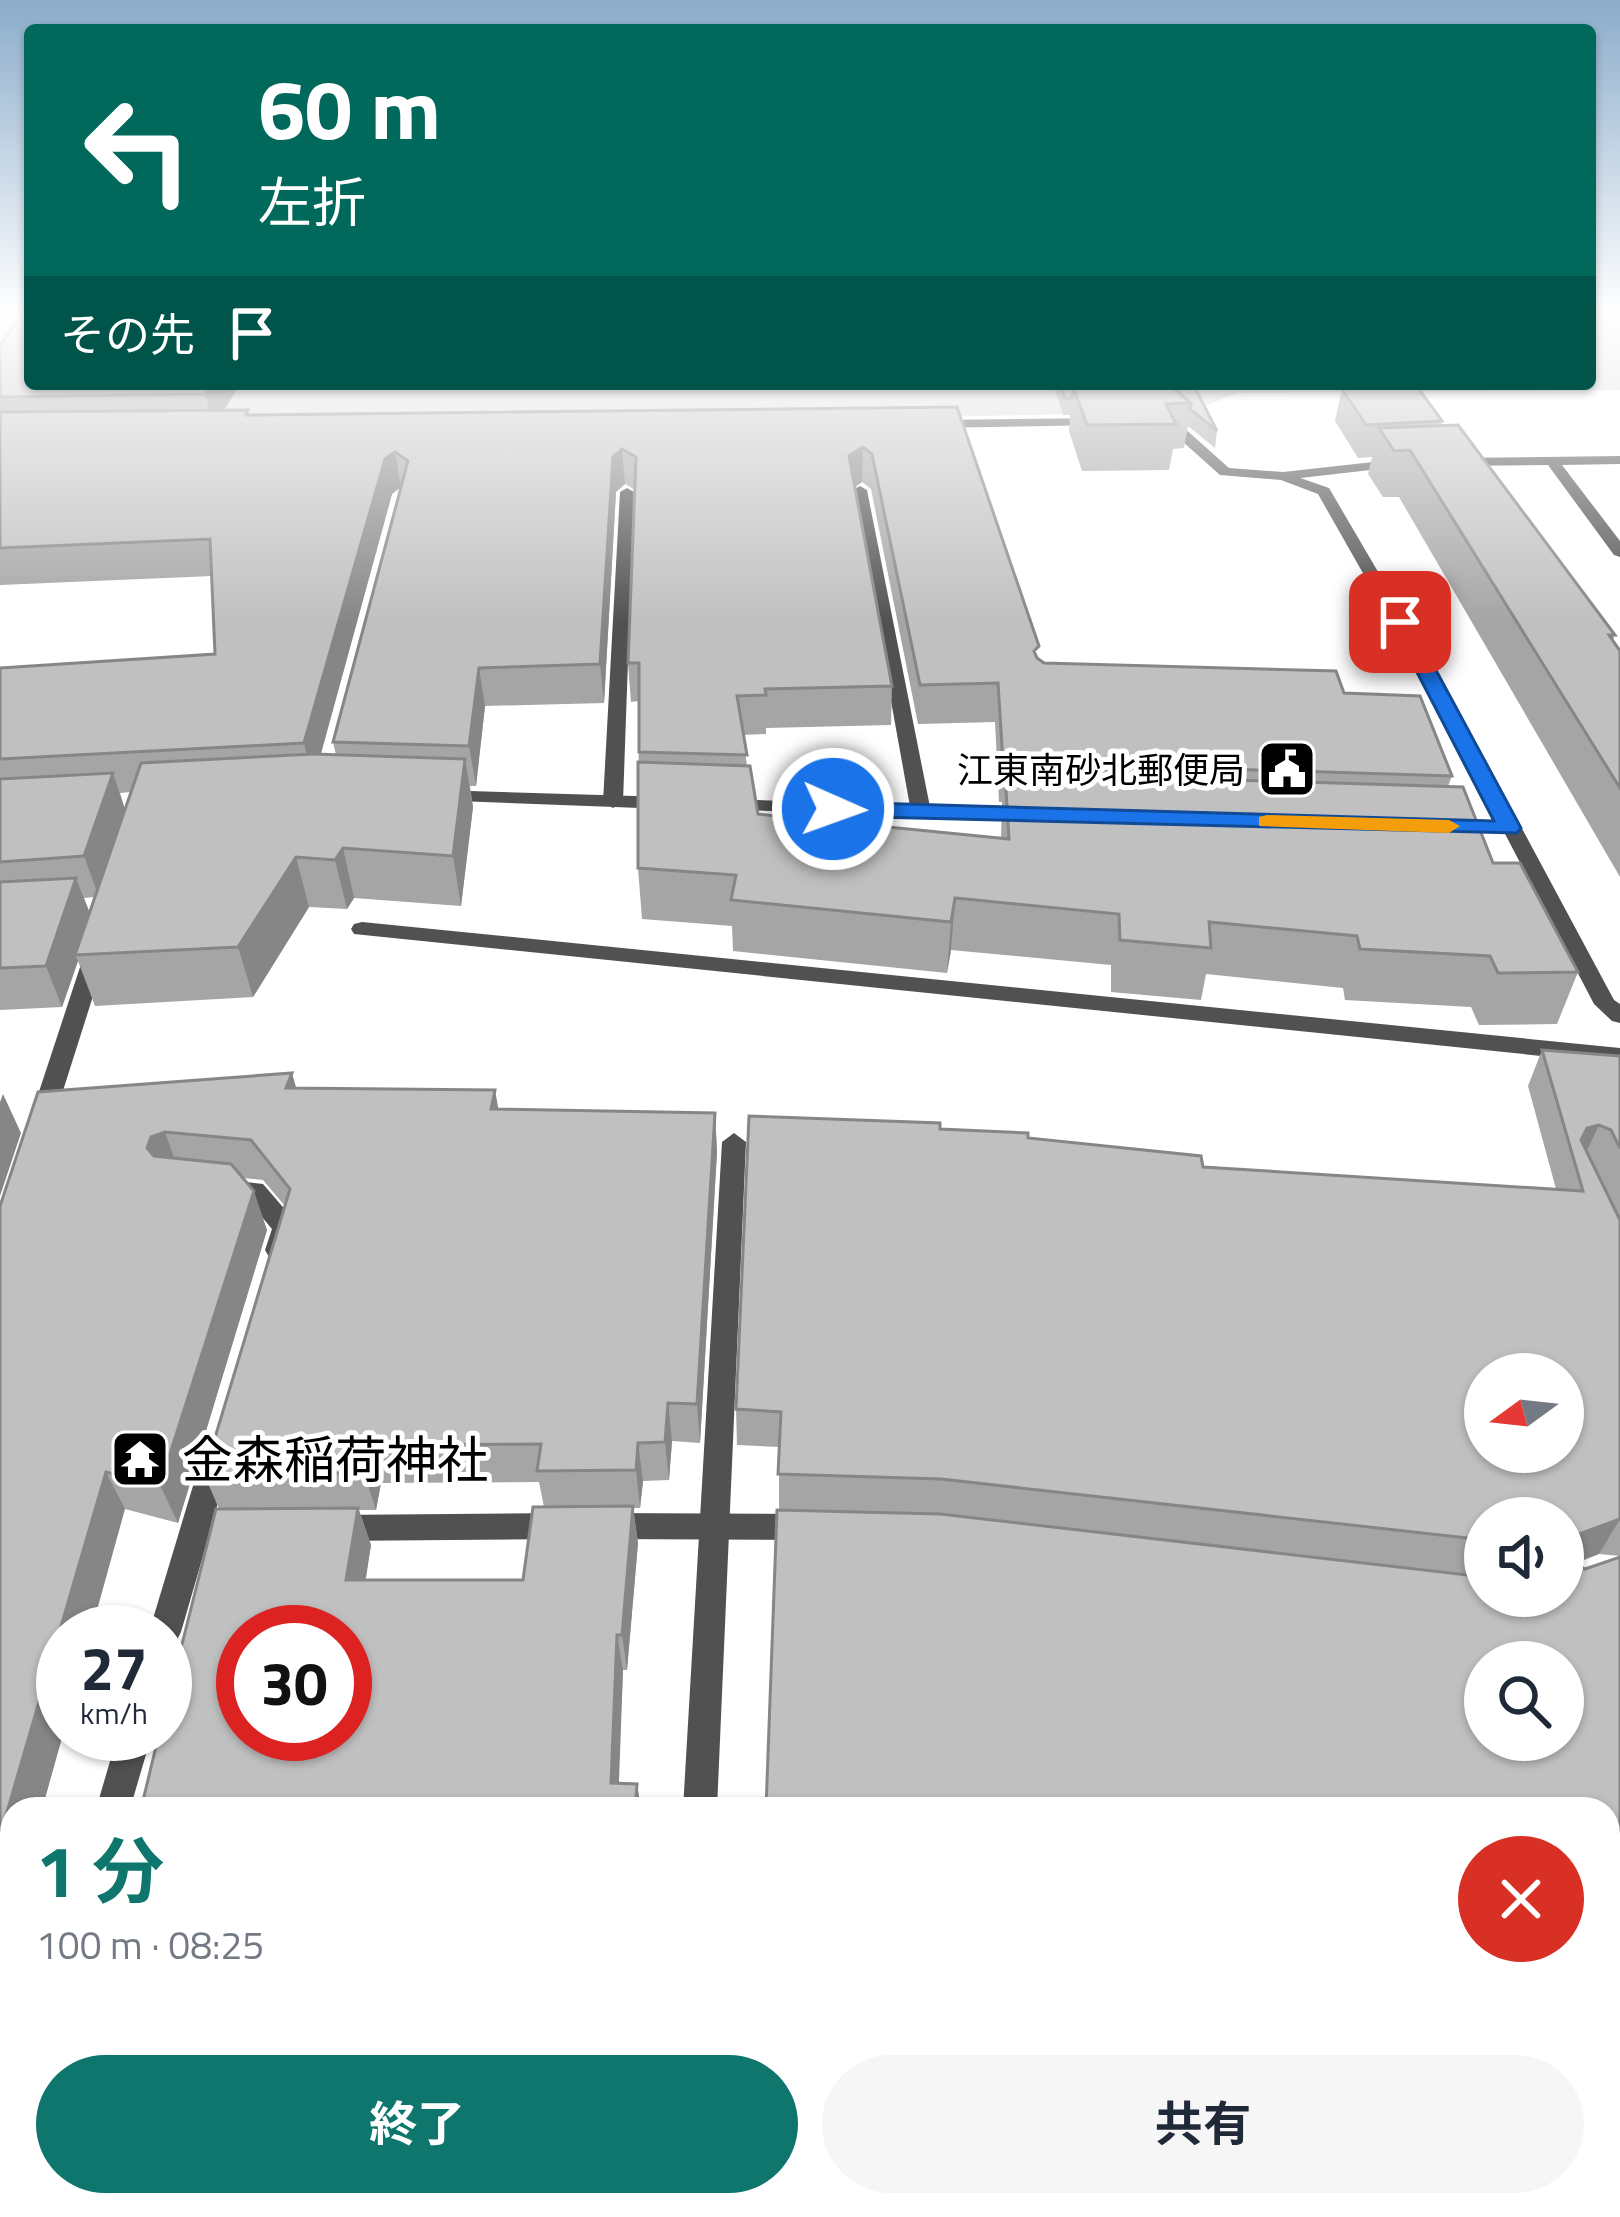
<!DOCTYPE html>
<html lang="ja">
<head>
<meta charset="utf-8">
<style>
  :root { --surface:#fff; --page:#f6f6f7; --text:#1f2937; --muted:#747a83; --accent:#0f766e }
  body { margin:0; font-family:"Titillium Web","Noto Sans JP",sans-serif; background:var(--page); color:var(--text); height:100vh; display:flex; flex-direction:column; font-size:45px; white-space:nowrap }
  * { box-sizing:border-box; margin:0 }
  p { font-size:39px; color:var(--muted) }
  .icon { flex:none; width:66px; height:66px; fill:none; stroke:currentColor; stroke-width:2; stroke-linecap:round; stroke-linejoin:round }
  .map { position:relative; flex:1; overflow:hidden }
  .drawer { position:absolute; left:0px; top:1797px; width:1620px; height:420px; display:flex; flex-direction:column; background:var(--surface); border-radius:36px 36px 0 0; box-shadow:0 3px 9px #0004 }
  .drawer>* { flex:none }
  .guide { position:absolute; left:24px; top:24px; width:1572px; height:366px; border-radius:12px; box-shadow:0 3px 9px #0004; background:#00695c; color:#fff; overflow:hidden }
  .needle { width:78px; rotate:255deg }
  .tools { position:absolute; left:1464px; top:1353px; display:grid; gap:24px }
  .tools a { display:grid; place-items:center; width:120px; height:120px; border-radius:50%; background:var(--surface); box-shadow:0 3px 9px #0004; font-size:60px }
  .speed { position:absolute; left:36px; top:1605px; display:flex; gap:24px; font-size:60px; font-weight:700; text-align:center }
  .speed>* { display:grid; place-content:center; width:156px; height:156px; border-radius:50%; background:var(--surface); box-shadow:0 3px 9px #0004; line-height:1 }
  .speed small { font-size:30px; font-weight:400 }
  .speed .limit { border:18px solid #d22; background:#fff; color:#111 }
  .pin { position:absolute; display:grid; place-items:center; width:102px; height:102px; color:#fff; margin:-51px; border-radius:24px; box-shadow:0 6px 18px #0006 }
  .me { position:absolute; width:132px; margin:-66px; rotate:92deg; stroke-linejoin:round; filter:drop-shadow(0 0 9px #0008) }
  .turn { display:flex; align-items:center; gap:42px; height:252px; padding:0 36px; font-size:54px }
  .turn .icon { width:156px; height:156px; stroke-width:2.5 }
  .turn b { display:block; font-size:84px; line-height:102px }
  .then { display:flex; align-items:center; height:114px; padding:0 36px; background:#0003; gap:24px; font-size:45px }
  .round { display:grid; place-items:center; flex:none; width:126px; height:126px; border-radius:63px; background:var(--page) }
  .summary { display:flex; align-items:center; justify-content:space-between; height:204px; padding:0 36px }
  h1 { font-size:72px; font-weight:700; line-height:90px; color:var(--accent) }
  .action { display:flex; gap:24px; margin-top:auto; padding:24px 36px }
  .action a { flex:1; height:138px; border-radius:72px; background:var(--accent); color:#fff; font-size:48px; font-weight:700; line-height:138px; text-align:center }
  .action a+a { background:var(--page); color:var(--text) }
  .map>svg:first-child { display:block }
  .green { fill:#d8d8d8 }
  .lines { fill:none; stroke-linecap:round; stroke-linejoin:round }
  .lane { fill:#515151; fill-rule:evenodd }
  .street { fill:#515151; fill-rule:evenodd }
  .wall { fill:#a5a5a5; fill-rule:evenodd }
  .shaded-wall { fill:#868686 }
  .building { fill:#c0c0c0; stroke:#868686; stroke-width:3; fill-rule:evenodd }
  .route { fill:#1a73e8; stroke:#114b97; stroke-width:3 }
  .slow { fill:#f59e0b }
  .labels { text-anchor:middle; dominant-baseline:central; stroke-width:10; stroke-linejoin:round; paint-order:stroke }
  .far-poi-label { font-size:36px; fill:#000; stroke:#fff; text-anchor:end }
  .near-poi-label { font-size:51px; fill:#000; stroke:#fff; text-anchor:start }
</style>
</head>
<body>
<div class="map">
<svg width="1620" height="2217" viewBox="0 0 1620 2217">
  <rect width="100%" height="100%" fill="#fff"/>
  <path class="green" d="M0 313H30V384H1590V313H1620V390L1237 393 1190 412 0 434Z"/>
  <g class="lines">
    <path class="lane" d="M1620 456V464L1562 465 1620 541V557L1614 555 1548 465 1453 466 1446 462 1453 458Z
      M1400 459 1407 463 1405 466 1283 480 1276 476 1283 472Z
      M860 486 867 490 931 812 921 818 911 812 853 490Z
      M627 488 634 492 623 802 613 808 603 802 620 492Z
      M362 922 1620 1048V1064L354 934 351 929 354 924Z
      M96 945 107 952 54 1119 51 1125H33L30 1119 85 952Z
      M223 1179 263 1184 294 1220 298 1227 287 1257H269L265 1250 272 1229 247 1199 214 1194 210 1188 214 1182Z
      M217 1444 227 1447 232 1456 214 1516 255 1520 259 1529 255 1538 207 1542 181 1632 176 1642 165 1647V1632H149L202 1456 207 1447Z
      M562 1513 573 1517 577 1526 573 1535 562 1539 333 1541 322 1537 318 1528 322 1519 333 1515Z
      M603 1513 808 1514 819 1518 823 1527 819 1536 808 1540 603 1539 592 1535 588 1526 592 1517Z
      M118 1734H152L130 1809H96Z"/>
    <path class="street" d="M1102 418 1107 419V425L933 428 926 424 933 420Z
      M1156 418H1173L1229 468 1283 472 1329 488 1453 700 1614 1000 1620 1004V1023L1612 1021 1594 1004 1435 700 1318 494 1281 480 1220 475 1164 425 1156 424Z
      M438 790 667 797 677 803 667 809 431 800 428 796Z
      M726 799 1033 809 1043 815 1033 821 719 809 716 805Z
      M734 1133 746 1142 717 1809H683L722 1142Z
      M663 2205H703L702 2217H662Z"/>
  </g>
  <path class="wall" d="M0 345 30 384H240L224 411 248 410 249 415 957 407 1037 658 1044 663 1344 693 1452 776 1448 786 1493 863 1578 972 1557 1024 1479 1025 1471 1007 1345 1000 1343 988 1206 974 1201 1000 1111 992V965L951 950 947 973 733 951 732 926 642 919 638 868 639 701 631 702 628 663 635 490 625 484 616 492 604 703 485 706 476 786H470L473 807 461 906 354 898 347 909 309 907 253 997 95 1006 78 961 62 1007 0 1010V668L215 654 212 576 0 585ZM862 482 871 489 918 724 995 722 999 802H1002L1001 838 758 814 747 766 743 735 766 734V728L891 725 892 686 855 487ZM401 487 333 742 336 755 321 754 392 494ZM131 792 125 809 120 793ZM95 897 90 913 84 898Z
    M1053 384H1193L1217 431 1215 448 1188 426 1184 448 1173 449 1169 470 1082 471 1069 431 1070 415H1063Z
    M1342 389 1442 421 1441 426 1615 635 1613 640 1620 651V877L1399 497H1383L1368 474 1372 457 1358 458 1335 421Z
    M1542 1050 1620 1056V1556L1599 1554 1575 1564 1585 1569 1620 1557V1865L1608 1864V1809H766L1563 1596V1518H1485V1576L779 1509V1447L737 1445 736 1409 940 1129 1028 1138 1203 1167 1556 1189 1528 1086Z
    M296 1088 499 1109 715 1113 717 1152 700 1443 672 1441 669 1480 643 1481 640 1508H633L638 1543 627 1670H623L618 1783 637 1784 641 1809H141L219 1509 204 1474 285 1206 263 1180 243 1178 267 1230 178 1523 125 1509 63 1632V1734L42 1809H12V1908H0V1206L38 1092ZM539 1482 544 1507 523 1580H365L371 1545 359 1510H376L381 1483Z
    M1489 2205H1608L1620 2217H1492Z"/>
  <path class="shaded-wall" d="M212 384H240L214 427 205 394Z
    M863 447 862 482 849 491V456Z
    M622 449 625 484 616 492 604 703 600 664 613 457Z
    M395 452 401 487 392 494 313 782 304 743 385 459Z
    M479 668 485 706 476 786 469 746Z
    M465 759 473 807 461 906 453 856Z
    M113 773 126 813 99 897 84 856Z
    M343 848 354 898 347 909 335 860Z
    M296 857 309 907 253 997 238 947Z
    M76 878 92 919 75 955 78 961 62 1007 46 966Z
    M955 898 951 950 947 973 951 922Z
    M292 1073 303 1112 286 1088Z
    M495 1090 502 1129 491 1109Z
    M3 1094 21 1133 0 1196V1102Z
    M715 1113 717 1152 700 1443 697 1404Z
    M1599 1125 1582 1161 1574 1157 1587 1128Z
    M165 1132 179 1172 166 1177 147 1148 151 1137Z
    M254 1191 267 1230 178 1523 160 1485Z
    M668 1403 672 1441 669 1480 665 1442Z
    M638 1443 643 1481 640 1508 636 1470Z
    M369 1445 381 1483 376 1510 364 1473Z
    M106 1472 125 1509 91 1632H63V1734L42 1809H12V1904L0 1889V1836Z
    M633 1506 638 1543 627 1670 622 1635Z
    M358 1508 371 1545 360 1617 346 1580Z
    M1620 1519 1599 1554 1576 1562 1563 1584 1579 1534Z
    M617 1635 623 1670 618 1809 611 1783Z
    M637 1784 641 1809H635Z
    M595 2205H605L604 2217H594Z"/>
  <path class="building" d="M23 313H30V384H212L205 394 0 397V345Z
    M1060 384H1193L1217 431 1190 409 1191 403 1170 385 1073 386 1072 398H1065Z
    M1170 385 1191 403 1166 404 1176 424 1087 425 1073 386Z
    M1418 388 1442 421 1366 425 1342 389Z
    M957 407 1039 646 1034 651 1037 658 1044 663 1336 671 1344 693 1420 696 1452 776 1003 762 998 683 920 685 872 454 863 447 849 456 892 686 765 689 766 695 737 696 747 755 639 752V663H628L636 457 622 449 613 457 600 664 479 668 469 746 333 742 408 461 395 452 385 459 304 743 0 759V668L215 654 210 539 0 548V412L248 410 246 415Z
    M1458 425 1615 635H1609L1620 651V788L1410 450 1394 451 1379 428Z
    M314 754 465 759 453 856 343 848 335 860 296 857 238 947 75 955 141 763Z
    M638 762 750 766 758 814 1009 839 1005 773 1463 787 1493 863H1520L1578 972 1498 973 1490 956 1360 949 1357 936 1209 922 1211 948 1120 940 1119 914 955 898 951 922 731 900 736 875 638 868Z
    M113 773 84 856 0 862V779Z
    M76 878 46 966 0 968V882Z
    M1542 1050 1620 1056V1148L1611 1130 1599 1125 1587 1128 1581 1140 1620 1220V1519L1579 1534V1557L1571 1561 1585 1569 1620 1557V1832L1608 1830V1809H1431L1393 1804 1394 1809H766L777 1510 940 1514 1485 1577V1596H1563V1575L1570 1561H1563V1518H1485V1540L941 1479 778 1474 781 1412 736 1409 749 1116 940 1123V1129L1028 1133V1138L1201 1156 1203 1167 1583 1191ZM1485 1374H1563V1452H1485ZM1485 1662H1563V1740H1485Z
    M292 1073 286 1088 495 1090 491 1109 715 1113 697 1404 668 1403 665 1442 638 1443 636 1470 537 1471 541 1444 369 1445 364 1473 204 1474 290 1189 251 1140 165 1132 151 1137 147 1148 154 1156 231 1164 254 1191 160 1485 106 1472 0 1836V1206L38 1092Z
    M633 1506 622 1635H617L611 1783 637 1784 635 1809H141L159 1734H165V1712L216 1509 358 1508 346 1580H523L533 1507ZM243 1632H345V1734H243Z
    M1608 1951H1620V2217H1522L1519 2205H1608Z
    M0 2092H12V2205H595L594 2217H0Z
    M758 2205H1158L1160 2217H757Z"/>
  <linearGradient id="sky" x2="0" y2="1"><stop stop-color="#8baccb"/><stop offset="0.5" stop-color="#fff"/><stop offset="1" stop-color="#fff" stop-opacity="0"/></linearGradient>
  <rect width="1620" height="623" fill="url(#sky)"/>
  <path class="route" d="M1400 616 1410 622 1521 828 1517 833 833 816 822 809 833 802 1494 821 1391 622Z"/>
  <path class="slow" d="M1267 815 1449 820 1460 826 1449 833 1259 826V817Z"/>
  <defs>
    <g id="civic-square" transform="scale(3)"><rect x="-9" y="-9" width="18" height="18" rx="4" fill="#000" stroke="#fff"/><path d="M-.6-6.5H3V-4.5H.6V-3L4-1V1h2V6H-6V1h2V-1L-.6-3ZM-1.2 2.5V6h2.4V2.5Z" fill="#fff"/></g>
    <g id="temple-square" transform="scale(3)"><rect x="-9" y="-9" width="18" height="18" rx="4" fill="#000" stroke="#fff"/><path d="M0-6L5-2H3V0L6.5 2.5H4V6H1.5V3h-3V6H-4V2.5H-6.5L-3 0V-2H-5Z" fill="#fff"/></g>
  </defs>
  <g fill-rule="evenodd">
    <use href="#civic-square" x="1287" y="769"/>
    <use href="#temple-square" x="140" y="1459"/>
  </g>
  <g class="labels">
    <g class="far-poi-label">
      <text x="1245" y="769">江東南砂北郵便局</text>
    </g>
    <g class="near-poi-label">
      <text x="182" y="1459">金森稲荷神社</text>
    </g>
  </g>
</svg>
<div class="tools">
<a><svg class="needle" viewBox="-14 -14 28 28"><path d="M0-13l5 13h-10z" fill="#e53935"/><path d="M0 13l5-13h-10z" fill="#747a83"/></svg></a>
<a><svg class="icon" aria-label="sound" viewBox="0 0 24 24"><path d="M4 9h4l5-4v14l-5-4H4zM17 9q2 3 0 6"/></svg></a>
<a><svg class="icon" aria-label="search" viewBox="0 0 24 24"><circle cx="10" cy="10" r="6"/><path d="M15 15l6 6"/></svg></a>
</div>
<div class="speed"><div>27<small>km/h</small></div><div class="limit">30</div></div>
<div class="pin" style="left:1400px;top:622px;background:#d93025"><svg class="icon" aria-label="arrive" viewBox="0 0 24 24"><path d="M6 21V4h12l-3 4 3 4H6"/></svg></div>
<svg class="me" style="left:833px;top:809px" viewBox="-20 -20 40 40"><circle r="17" fill="#1a73e8" stroke="#fff" stroke-width="3"/><path d="M0-11L8 9 0 5-8 9z" fill="#fff"/></svg>
<div class="guide">
<div class="turn"><svg class="icon" aria-label="left" viewBox="0 0 24 24"><path d="M17 20v-9H6M10 6l-5 5 5 5"/></svg><div><b>60 m</b>左折</div></div>
<div class="then">その先<svg class="icon" aria-label="arrive" viewBox="0 0 24 24"><path d="M6 21V4h12l-3 4 3 4H6"/></svg></div>
</div>
<section class="drawer">
<div class="summary"><div><h1>1 分</h1><p>100 m · 08:25</p></div><a class="round" style="background:#d93025;color:#fff"><svg class="icon" aria-label="close" viewBox="0 0 24 24"><path d="M6 6l12 12M18 6L6 18"/></svg></a></div>
<div class="action"><a>終了</a><a>共有</a></div>
</section>
</div>
</body>
</html>
